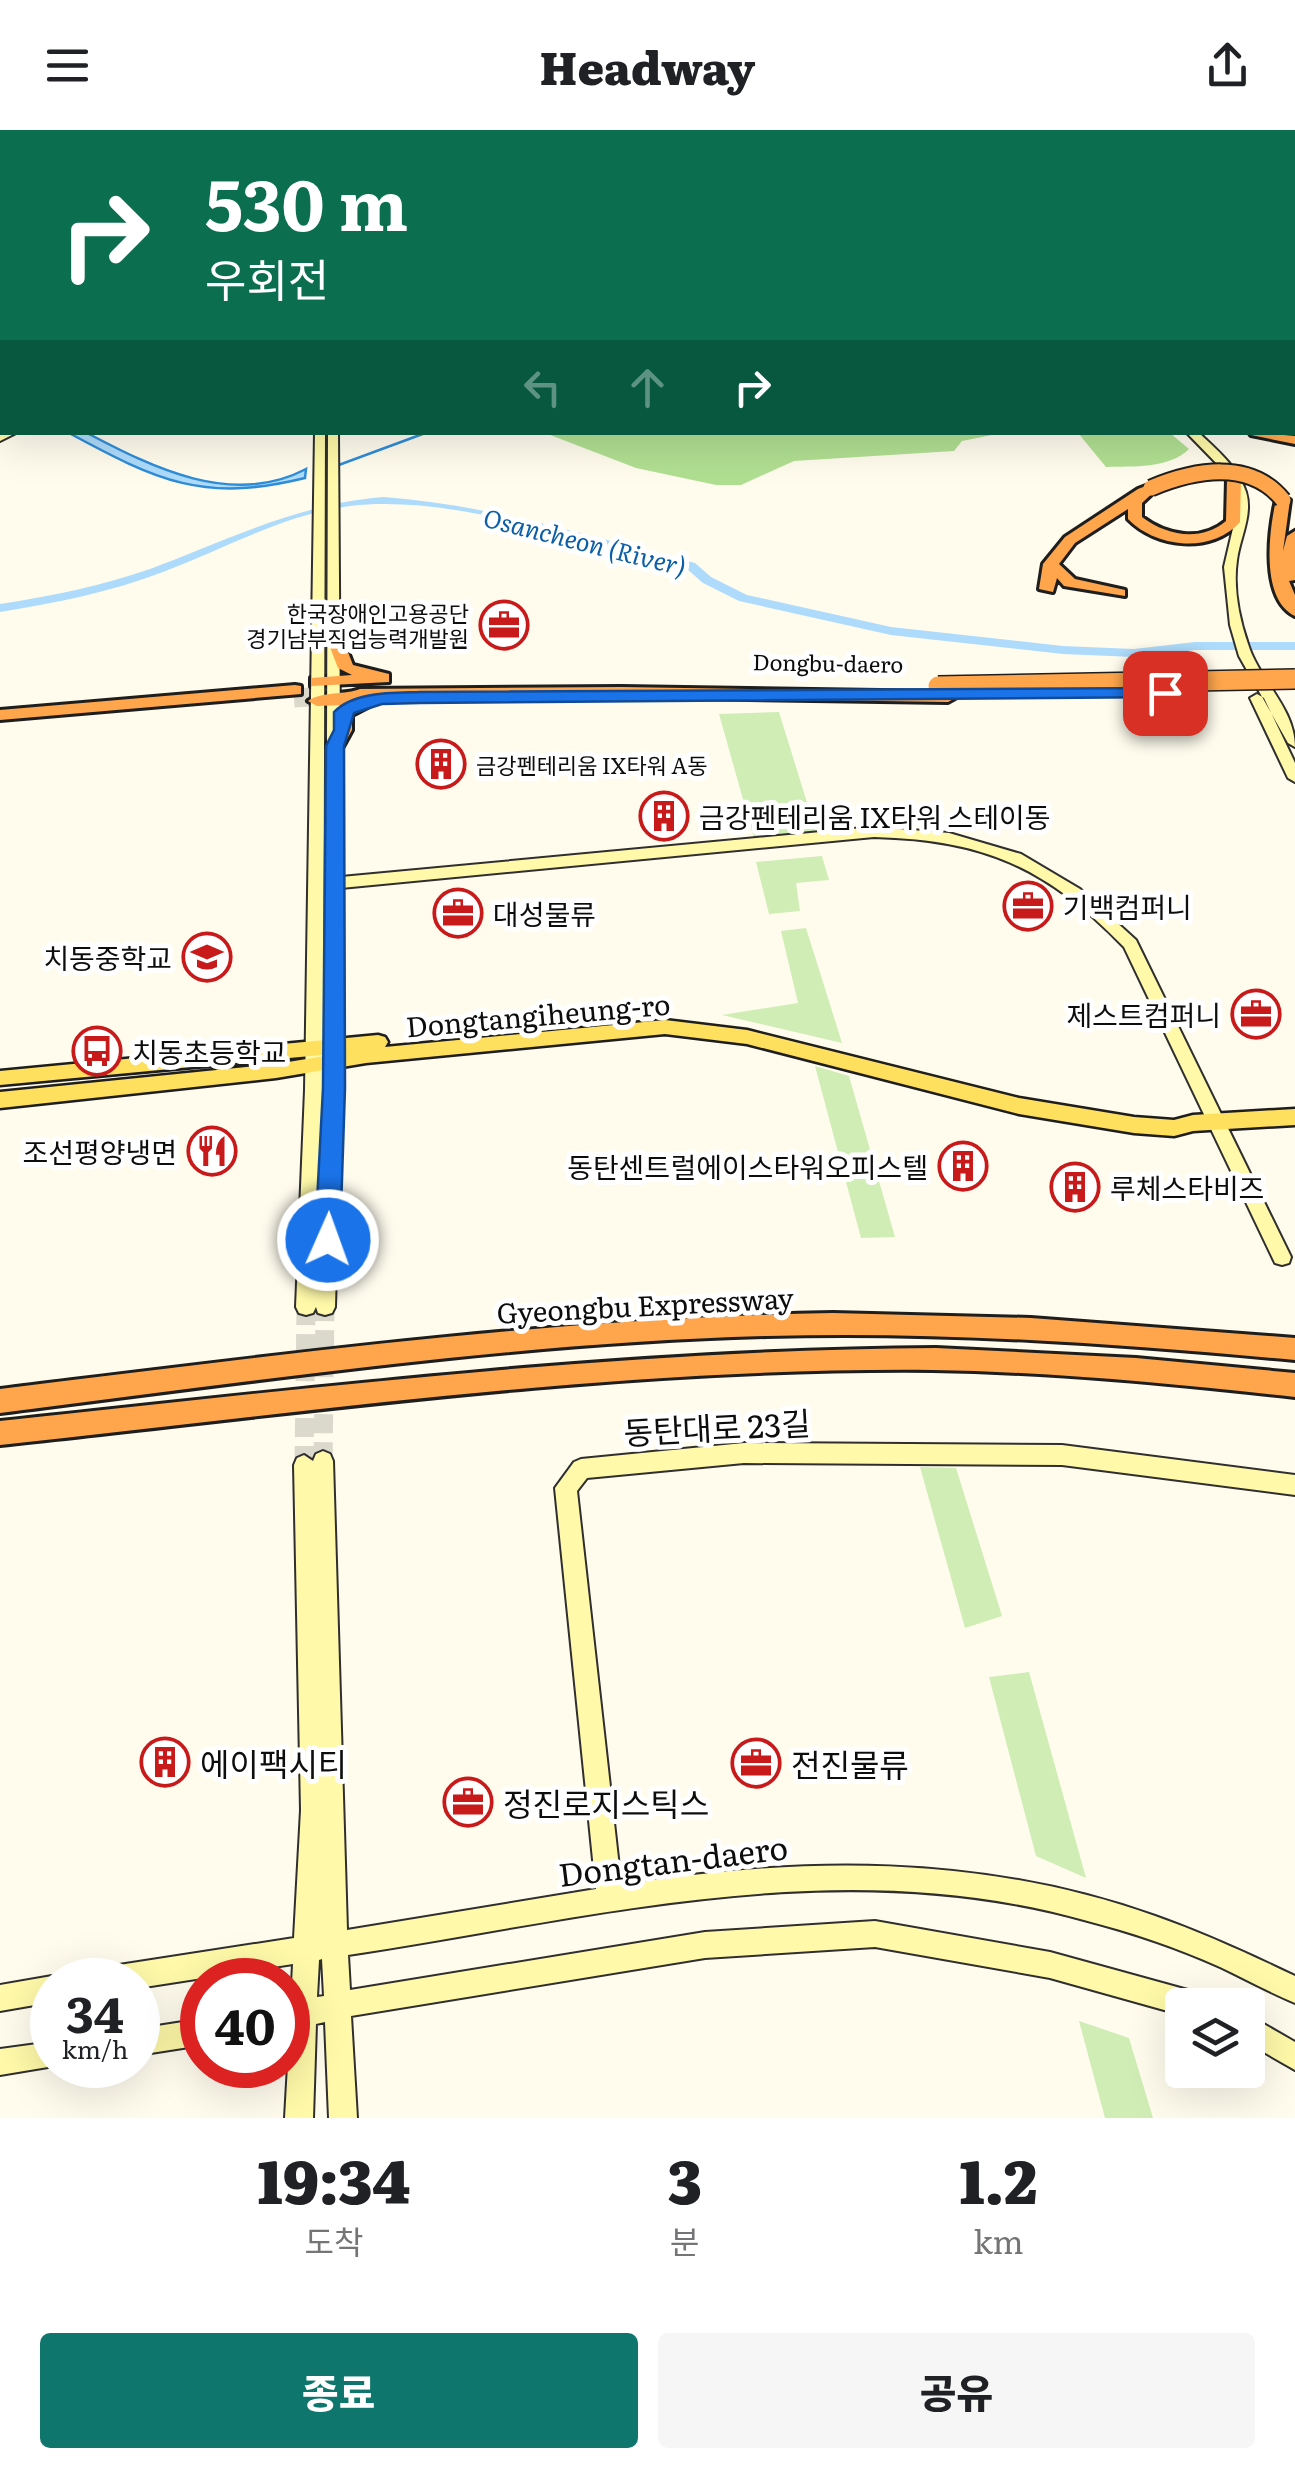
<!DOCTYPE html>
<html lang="ko">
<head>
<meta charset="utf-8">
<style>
  :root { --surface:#fff; --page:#f6f6f6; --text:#202124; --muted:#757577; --accent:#0f766e }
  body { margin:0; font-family:Literata,"Noto Sans KR",serif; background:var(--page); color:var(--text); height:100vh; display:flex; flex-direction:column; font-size:38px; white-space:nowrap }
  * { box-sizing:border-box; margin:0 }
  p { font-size:32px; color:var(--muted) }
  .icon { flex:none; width:55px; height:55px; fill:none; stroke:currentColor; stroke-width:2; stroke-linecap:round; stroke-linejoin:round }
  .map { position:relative; height:1988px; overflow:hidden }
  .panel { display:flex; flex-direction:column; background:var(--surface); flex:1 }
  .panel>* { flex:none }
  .banner { position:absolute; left:0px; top:0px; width:1295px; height:305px; box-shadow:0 10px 40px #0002; background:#0b6e4f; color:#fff; overflow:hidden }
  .tools { position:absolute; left:1165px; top:1858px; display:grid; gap:20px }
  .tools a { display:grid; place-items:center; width:100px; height:100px; border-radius:10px; background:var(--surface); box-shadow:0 10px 40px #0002; font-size:50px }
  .speed { position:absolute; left:30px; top:1828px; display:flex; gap:20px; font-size:50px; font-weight:700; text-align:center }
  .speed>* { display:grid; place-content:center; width:130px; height:130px; border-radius:50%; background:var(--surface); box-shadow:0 10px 40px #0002; line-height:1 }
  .speed small { font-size:25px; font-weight:400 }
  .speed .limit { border:15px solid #d22; background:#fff; color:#111 }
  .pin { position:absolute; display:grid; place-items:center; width:85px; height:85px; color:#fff; margin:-42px; border-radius:20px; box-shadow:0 5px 15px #0006 }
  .me { position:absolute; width:110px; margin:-55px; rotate:2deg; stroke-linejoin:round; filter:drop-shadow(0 0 8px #0008) }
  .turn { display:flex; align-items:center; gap:35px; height:210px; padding:0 40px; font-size:45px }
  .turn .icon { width:130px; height:130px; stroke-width:2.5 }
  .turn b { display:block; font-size:70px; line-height:85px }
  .lanes { display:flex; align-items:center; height:95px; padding:0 40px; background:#0003; justify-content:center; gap:50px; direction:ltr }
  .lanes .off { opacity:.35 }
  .eta { display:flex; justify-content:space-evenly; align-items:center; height:170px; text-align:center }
  .eta b { font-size:60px; font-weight:800; line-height:70px }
  .cta { display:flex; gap:20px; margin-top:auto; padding:20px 40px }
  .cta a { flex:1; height:115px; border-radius:10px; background:var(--accent); color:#fff; font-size:40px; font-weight:800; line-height:115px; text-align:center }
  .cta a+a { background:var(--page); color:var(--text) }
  header { display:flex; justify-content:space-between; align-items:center; height:130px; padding:0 40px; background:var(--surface); font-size:45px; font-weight:800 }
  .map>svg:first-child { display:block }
  .green { fill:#cfedb4 }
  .forest { fill:#b1df92 }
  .water { fill:#aedbfb; stroke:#2f8dd8; stroke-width:2.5 }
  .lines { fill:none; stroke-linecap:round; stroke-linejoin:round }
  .stream { stroke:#2f8dd8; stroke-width:2.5 }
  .river { fill:#aedbfb; fill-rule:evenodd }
  .secondary-tunnel { stroke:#dbd8cc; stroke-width:19; stroke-dasharray:19 9; stroke-linecap:butt }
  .highway-tunnel { stroke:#dbd8cc; stroke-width:19; stroke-dasharray:19 10; stroke-linecap:butt }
  .secondary-casing { stroke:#2f2f2f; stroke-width:4 }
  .primary-casing { stroke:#1e1e1e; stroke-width:5 }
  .highway-casing { stroke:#1e1e1e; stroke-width:6 }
  .secondary { fill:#fff9a9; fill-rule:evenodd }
  .primary { fill:#ffdf5e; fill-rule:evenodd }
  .highway { fill:#ffa64c; fill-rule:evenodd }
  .highway-bridge-far1-casing { stroke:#1e1e1e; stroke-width:19; stroke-linecap:butt }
  .highway-bridge-casing { stroke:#1e1e1e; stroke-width:22; stroke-linecap:butt }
  .highway-bridge-far1 { stroke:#ffa64c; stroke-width:15 }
  .highway-bridge { stroke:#ffa64c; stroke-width:19 }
  .route { fill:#1a73e8; stroke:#114b97; stroke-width:2.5 }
  .labels { text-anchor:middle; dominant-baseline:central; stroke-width:10; stroke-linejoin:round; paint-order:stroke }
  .far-poi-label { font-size:22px; fill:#0d0d0d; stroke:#fff; text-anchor:end }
  .far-street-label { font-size:22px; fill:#0d0d0d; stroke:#fff }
  .far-water-label { font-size:25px; font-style:italic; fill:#0c5ea9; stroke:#fff }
  .poi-label { font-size:28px; fill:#0d0d0d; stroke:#fff; text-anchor:start }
  .street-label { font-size:28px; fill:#0d0d0d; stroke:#fff }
  .near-street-label { font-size:32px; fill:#0d0d0d; stroke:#fff }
  .near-poi-label { font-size:32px; fill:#0d0d0d; stroke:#fff; text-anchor:start }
</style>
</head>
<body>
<header><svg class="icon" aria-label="menu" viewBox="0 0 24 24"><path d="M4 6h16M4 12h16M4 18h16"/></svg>Headway<svg class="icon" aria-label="share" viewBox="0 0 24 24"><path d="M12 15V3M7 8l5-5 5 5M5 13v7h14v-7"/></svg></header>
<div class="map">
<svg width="1295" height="1988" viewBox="0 0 1295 1988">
  <rect width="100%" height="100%" fill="#fffcee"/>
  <path class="green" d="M779 582 817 705 755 712 719 584Z
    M822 726 829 750 796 753 800 781 769 784 756 732Z
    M806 798 842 913 722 885 798 873 781 801Z
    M815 936 849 946 895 1107 861 1108Z
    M920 1337 956 1338 1002 1486 965 1498Z
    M1029 1542 1086 1748 1036 1726 989 1547Z
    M1079 1891 1129 1908 1153 1988H1105Z"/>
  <path class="forest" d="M545 303H1002L962 311 954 321 794 331 741 355H716L636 338Z
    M1078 303H1170L1189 319C1169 339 1133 336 1106 337Z"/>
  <path class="water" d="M69 303H87C152 337 232 378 306 339L305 348C203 373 158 351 69 303Z"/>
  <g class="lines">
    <path class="stream" d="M336 336 428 302"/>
    <path class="river" d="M384 367C491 375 592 407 695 433L711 447 747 465 891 497 1063 516 1134 519 1195 512H1295V520H1195L1134 527 1063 524 891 505 739 471 703 453 687 439C585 412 456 364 350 376 285 384 224 419 163 442 111 462 55 473 0 482V474C51 466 101 456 150 439 228 410 300 373 384 367Z"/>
    <path class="secondary-tunnel" d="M323 1331 325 1177
      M304 1335 306 1177"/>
    <path class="highway-tunnel" d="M294 568 341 565"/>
    <g class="secondary-casing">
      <path id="secondary" d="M1292 6H1295V11H1292Z
        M0 56 2 57V61L0 62Z
        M1292 124H1295V130H1292Z
        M3 302H18L0 311V304Z
        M315 302H325L323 960 317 1139 326 916 328 302H338L341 747 874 697 949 703 1021 724 1080 759 1136 810 1291 1127 1289 1133 1282 1135 1275 1133 1124 817C1046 737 985 710 874 707L341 758 342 916 335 1177 332 1183 325 1185 318 1183 316 1177 313 1183 306 1185 299 1183 296 1177 305 960Z
        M1186 302H1198C1216 319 1238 337 1246 362 1253 385 1240 407 1237 430 1233 457 1239 488 1248 514 1259 550 1295 578 1295 617L1288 613 1239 526 1230 495 1224 437 1237 381 1234 362 1222 339Z
        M1257 564 1264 568 1295 633V652L1288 648 1250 568Z
        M744 1313 1062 1315 1295 1345V1365L1062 1335 744 1333 587 1348 577 1361 621 1755C800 1726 982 1724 1155 1786 1203 1803 1249 1824 1295 1846V1873C1269 1862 1245 1849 1220 1837 1176 1817 1130 1802 1084 1790 837 1721 593 1788 348 1825L350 1860 705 1802 875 1791 1050 1822 1195 1862 1204 1866 1208 1875H1182V1885L1050 1848 875 1817 705 1828 351 1886 357 1988H329L325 1892 316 1894 313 1988H285L290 1900H288V1874L291 1873 293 1834 138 1858V1850H93L97 1841 106 1837 294 1808 301 1680 294 1335 297 1328 304 1325 313 1331 316 1324 323 1321 330 1324 333 1331 347 1800 596 1759 555 1358 574 1332 581 1329ZM322 1829 324 1866 317 1867 319 1830Z
        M52 1846 61 1850H52V1872L0 1881V1855Z
        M1248 1885 1295 1912V1940L1248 1913Z
        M202 1889V1915L138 1925V1899Z
        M52 1912V1935H60L0 1945V1919Z"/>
    </g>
    <g class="primary-casing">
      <path id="primary" d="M665 890 747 900 1019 968 1134 987 1174 990 1193 985 1295 979V995L1193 1001 1174 1006 1134 1003 1019 984 747 914 665 904 366 933 276 948 0 978V962L276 934 343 923 0 955V941L378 905 385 907 388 912 385 917Z"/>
    </g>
    <g class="highway-casing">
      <path id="highway" d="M1249 302 1295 306V314L1251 305Z
        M1234 346 1241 350 1240 392C1212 424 1156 418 1128 389V379L1075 413 1059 434 1075 449 1125 460V466L1064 456 1057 448 1053 462 1039 459 1043 434 1065 407 1138 359 1151 354 1158 358 1142 373V387C1167 406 1201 412 1226 391L1227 350Z
        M1283 366 1290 370 1283 421 1287 406 1295 401V450L1289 451 1295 465V486C1260 469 1269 401 1276 370Z
        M336 507 344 512 353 535 389 544V552L311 556V548L352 545 338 538 328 512Z
        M295 555 301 556V564L0 590V580Z
        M621 557 948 562 957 567 948 572 621 567 383 569 352 585V600L341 620 335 622 326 616 334 600V582L345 575 317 576 308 571C322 561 346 565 360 559Z
        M833 1183 1031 1188 1295 1208V1230C1119 1214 943 1201 767 1206 510 1213 255 1251 0 1283V1259C277 1225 553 1188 833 1183Z
        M936 1218 1136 1228 1295 1243V1267C1175 1254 1054 1242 933 1240 621 1237 310 1282 0 1315V1291C312 1258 622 1220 936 1218Z"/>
    </g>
    <use href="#secondary" class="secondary"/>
    <use href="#primary" class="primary"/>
    <use href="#highway" class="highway"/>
    <g class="highway-bridge-far1-casing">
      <path id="highway-bridge-far1" d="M1151 358C1194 340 1250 329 1283 370"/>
    </g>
    <g class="highway-bridge-casing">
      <path id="highway-bridge" d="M938 556 1295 549"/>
    </g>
    <use href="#highway-bridge-far1" class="highway-bridge-far1"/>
    <use href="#highway-bridge" class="highway-bridge"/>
  </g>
  <path class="route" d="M1165 558 1171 560V567L420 573 382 574 354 583 344 616 345 958 340 1110 336 1117H319L315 1110 323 958 326 616 334 600V582C354 561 394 563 420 562Z"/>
  <defs>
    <g id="office-ring" transform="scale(2.5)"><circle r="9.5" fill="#fff" stroke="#c91a1b" stroke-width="1.5"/><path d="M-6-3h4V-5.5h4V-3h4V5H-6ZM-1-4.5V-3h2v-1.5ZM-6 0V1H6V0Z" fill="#c91a1b"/></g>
    <g id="building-ring" transform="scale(2.5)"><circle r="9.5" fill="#fff" stroke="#c91a1b" stroke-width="1.5"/><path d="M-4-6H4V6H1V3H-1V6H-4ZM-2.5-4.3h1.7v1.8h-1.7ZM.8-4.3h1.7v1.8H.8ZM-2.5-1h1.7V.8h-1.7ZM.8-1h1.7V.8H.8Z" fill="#c91a1b"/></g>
    <g id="school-ring" transform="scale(2.5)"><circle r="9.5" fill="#fff" stroke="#c91a1b" stroke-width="1.5"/><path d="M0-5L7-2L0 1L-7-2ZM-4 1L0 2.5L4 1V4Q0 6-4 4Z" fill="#c91a1b"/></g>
    <g id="bus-ring" transform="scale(2.5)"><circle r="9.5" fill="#fff" stroke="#c91a1b" stroke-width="1.5"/><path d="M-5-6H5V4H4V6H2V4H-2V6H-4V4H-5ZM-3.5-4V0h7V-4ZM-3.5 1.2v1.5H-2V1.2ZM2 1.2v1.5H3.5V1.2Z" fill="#c91a1b"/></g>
    <g id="restaurant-ring" transform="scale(2.5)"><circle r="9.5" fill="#fff" stroke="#c91a1b" stroke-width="1.5"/><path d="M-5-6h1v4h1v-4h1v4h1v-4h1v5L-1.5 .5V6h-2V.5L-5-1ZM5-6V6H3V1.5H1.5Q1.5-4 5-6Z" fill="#c91a1b"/></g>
  </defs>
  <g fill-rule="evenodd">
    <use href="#office-ring" x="504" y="495"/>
    <use href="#building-ring" x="441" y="634"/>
    <use href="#building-ring" x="664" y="686"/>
    <use href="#office-ring" x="1028" y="776"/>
    <use href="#office-ring" x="458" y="783"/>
    <use href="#school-ring" x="207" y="827"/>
    <use href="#office-ring" x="1256" y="884"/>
    <use href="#bus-ring" x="97" y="921"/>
    <use href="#restaurant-ring" x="212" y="1021"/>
    <use href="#building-ring" x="963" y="1036"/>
    <use href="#building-ring" x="1075" y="1057"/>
    <use href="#building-ring" x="165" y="1632"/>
    <use href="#office-ring" x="756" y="1633"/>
    <use href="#office-ring" x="468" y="1672"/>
  </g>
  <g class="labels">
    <g class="far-poi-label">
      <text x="469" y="482">한국장애인고용공단<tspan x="469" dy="25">경기남부직업능력개발원</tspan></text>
      <text x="476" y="634" text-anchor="start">금강펜테리움 IX타워 A동</text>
    </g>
    <g class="far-street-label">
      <text transform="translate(828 532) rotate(1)">Dongbu-daero</text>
    </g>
    <g class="far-water-label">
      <text transform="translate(585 411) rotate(14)">Osancheon (River)</text>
    </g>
    <g class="poi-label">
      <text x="699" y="686">금강펜테리움 IX타워 스테이동</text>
      <text x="1063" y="776">기백컴퍼니</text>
      <text x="493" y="783">대성물류</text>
      <text x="172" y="827" text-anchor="end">치동중학교</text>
      <text x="1221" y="884" text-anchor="end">제스트컴퍼니</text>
      <text x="132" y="921">치동초등학교</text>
      <text x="177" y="1021" text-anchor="end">조선평양냉면</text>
      <text x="928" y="1036" text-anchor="end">동탄센트럴에이스타워오피스텔</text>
      <text x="1110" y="1057">루체스타비즈</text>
    </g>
    <g class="street-label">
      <text transform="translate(538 884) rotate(-5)">Dongtangiheung-ro</text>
      <text transform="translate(645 1174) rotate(-3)">Gyeongbu Expressway</text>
    </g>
    <g class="near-street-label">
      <text transform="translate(717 1296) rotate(-3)">동탄대로 23길</text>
      <text transform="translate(673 1729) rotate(-7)">Dongtan-daero</text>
    </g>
    <g class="near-poi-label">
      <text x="200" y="1632">에이팩시티</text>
      <text x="791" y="1633">전진물류</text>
      <text x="503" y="1672">정진로지스틱스</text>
    </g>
  </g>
</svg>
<div class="tools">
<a><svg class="icon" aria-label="layers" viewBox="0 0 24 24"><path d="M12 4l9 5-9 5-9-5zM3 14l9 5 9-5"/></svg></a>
</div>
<div class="speed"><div>34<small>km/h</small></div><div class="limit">40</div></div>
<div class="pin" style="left:1165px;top:563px;background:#d93025"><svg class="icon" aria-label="arrive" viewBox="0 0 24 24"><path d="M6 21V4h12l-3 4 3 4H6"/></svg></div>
<svg class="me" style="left:328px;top:1110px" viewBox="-20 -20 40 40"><circle r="17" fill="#1a73e8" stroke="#fff" stroke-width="3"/><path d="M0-11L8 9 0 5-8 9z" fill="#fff"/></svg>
<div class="banner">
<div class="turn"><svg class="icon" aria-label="right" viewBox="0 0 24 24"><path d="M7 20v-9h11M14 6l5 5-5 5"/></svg><div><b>530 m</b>우회전</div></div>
<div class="lanes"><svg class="icon off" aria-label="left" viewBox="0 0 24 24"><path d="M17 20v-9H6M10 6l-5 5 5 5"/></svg><svg class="icon off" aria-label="ahead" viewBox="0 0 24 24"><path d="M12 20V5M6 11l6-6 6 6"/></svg><svg class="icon" aria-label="right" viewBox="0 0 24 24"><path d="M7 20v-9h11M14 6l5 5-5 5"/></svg></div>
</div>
</div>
<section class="panel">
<div class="eta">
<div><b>19:34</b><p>도착</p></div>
<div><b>3</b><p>분</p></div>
<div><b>1.2</b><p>km</p></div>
</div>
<div class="cta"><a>종료</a><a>공유</a></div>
</section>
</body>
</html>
